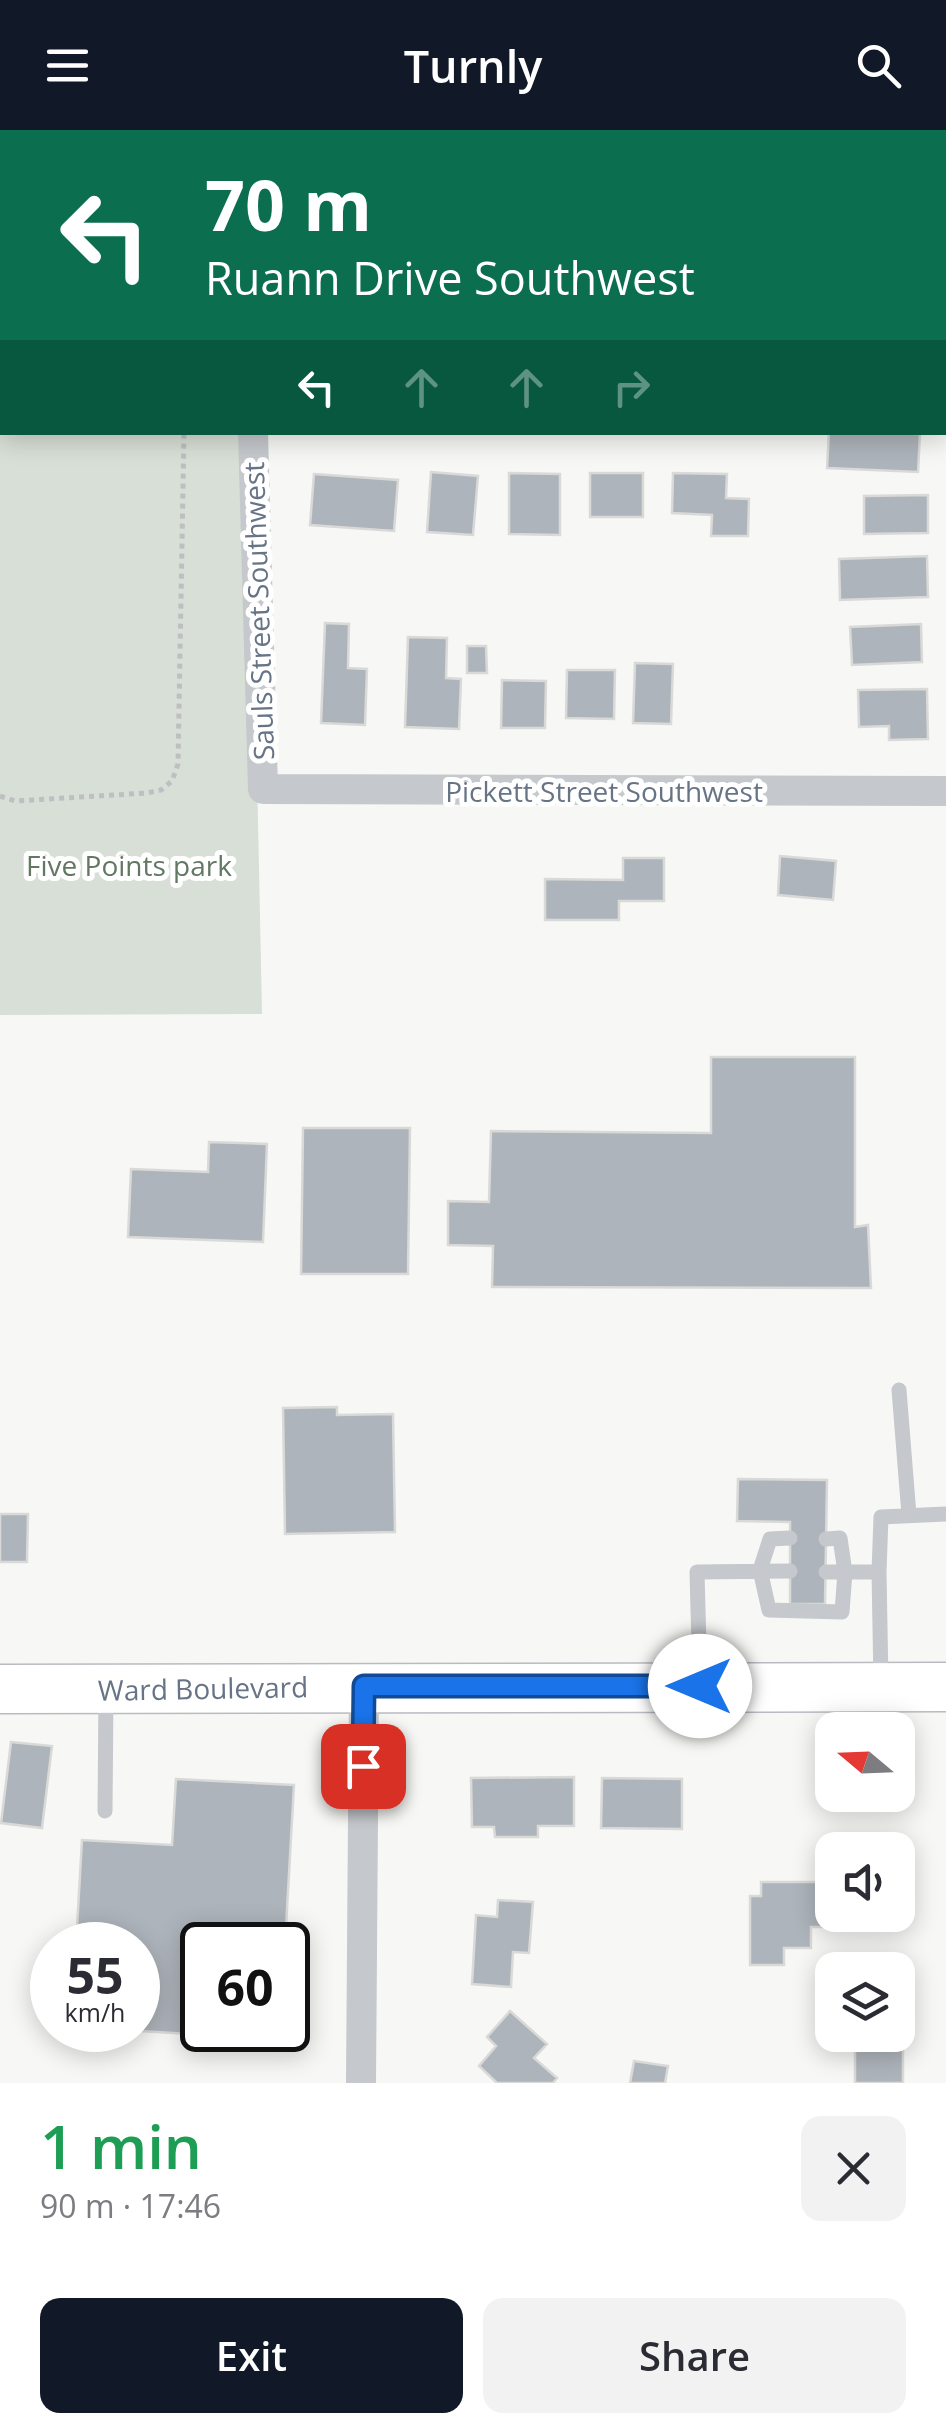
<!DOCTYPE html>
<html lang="en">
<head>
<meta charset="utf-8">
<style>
  :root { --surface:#fff; --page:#f2f2f3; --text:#2b2b33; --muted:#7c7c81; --accent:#111827 }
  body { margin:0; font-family:"Open Sans",sans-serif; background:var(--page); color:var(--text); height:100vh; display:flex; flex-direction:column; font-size:38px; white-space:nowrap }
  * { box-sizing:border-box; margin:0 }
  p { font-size:32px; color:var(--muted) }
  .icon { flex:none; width:55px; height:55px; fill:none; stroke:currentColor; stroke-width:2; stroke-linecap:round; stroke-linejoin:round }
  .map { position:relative; height:1953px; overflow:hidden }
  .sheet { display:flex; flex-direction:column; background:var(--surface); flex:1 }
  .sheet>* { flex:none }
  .top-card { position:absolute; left:0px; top:0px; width:948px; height:305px; box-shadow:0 5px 25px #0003; background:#0b6e4f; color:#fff; overflow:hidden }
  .needle { width:65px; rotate:289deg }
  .buttons { position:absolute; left:815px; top:1582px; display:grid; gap:20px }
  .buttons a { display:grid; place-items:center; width:100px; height:100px; border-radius:20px; background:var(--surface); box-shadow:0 5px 25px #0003; font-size:50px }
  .speed { position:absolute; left:30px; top:1792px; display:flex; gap:20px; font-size:50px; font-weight:700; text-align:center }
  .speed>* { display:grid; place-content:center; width:130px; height:130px; border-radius:50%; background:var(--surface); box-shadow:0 5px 25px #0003; line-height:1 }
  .speed small { font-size:25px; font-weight:400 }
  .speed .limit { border:5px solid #111; border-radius:15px; background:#fff; color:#111 }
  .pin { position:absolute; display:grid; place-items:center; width:85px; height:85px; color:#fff; margin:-42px; border-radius:20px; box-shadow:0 5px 15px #0006 }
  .me { position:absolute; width:110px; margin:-55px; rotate:270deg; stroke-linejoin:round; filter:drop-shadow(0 0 8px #0008) }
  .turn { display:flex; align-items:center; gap:35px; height:210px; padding:0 40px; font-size:45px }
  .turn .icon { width:130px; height:130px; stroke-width:2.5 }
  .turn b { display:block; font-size:70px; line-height:85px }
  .lanes { display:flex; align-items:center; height:95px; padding:0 40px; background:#0003; justify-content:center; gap:50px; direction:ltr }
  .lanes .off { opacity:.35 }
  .round { display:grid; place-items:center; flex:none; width:105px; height:105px; border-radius:20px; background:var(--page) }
  .headline { display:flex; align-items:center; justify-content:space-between; height:170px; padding:0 40px }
  h1 { font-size:60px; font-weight:600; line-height:75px; color:#1e9e55 }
  .action { display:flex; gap:20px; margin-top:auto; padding:20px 40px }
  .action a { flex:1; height:115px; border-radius:20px; background:var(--accent); color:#fff; font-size:40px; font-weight:600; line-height:115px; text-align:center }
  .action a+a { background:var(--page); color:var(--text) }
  header { display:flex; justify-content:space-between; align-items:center; height:130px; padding:0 40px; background:var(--accent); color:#fff; font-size:45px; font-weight:600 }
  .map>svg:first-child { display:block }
  .green { fill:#d8dfd6 }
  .building { fill:#aeb4bb; stroke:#d9d9d7; stroke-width:2.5 }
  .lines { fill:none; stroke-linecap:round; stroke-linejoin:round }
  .primary-casing { stroke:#b8bbc0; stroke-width:51 }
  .path { stroke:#bdbfc2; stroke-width:5; stroke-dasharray:5 5; stroke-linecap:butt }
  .service { stroke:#c5c8cc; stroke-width:15 }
  .minor { stroke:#c5c8cc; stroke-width:30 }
  .primary { stroke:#fff; stroke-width:48 }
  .route-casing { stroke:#114b97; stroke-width:25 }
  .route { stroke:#1a73e8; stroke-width:18 }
  .labels { text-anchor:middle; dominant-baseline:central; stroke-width:10; stroke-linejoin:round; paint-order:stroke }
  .street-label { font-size:28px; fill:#677486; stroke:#fff }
  .park-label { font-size:28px; fill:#637862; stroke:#fff }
</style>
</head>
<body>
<header><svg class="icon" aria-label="menu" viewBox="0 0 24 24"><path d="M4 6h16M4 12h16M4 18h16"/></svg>Turnly<svg class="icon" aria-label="search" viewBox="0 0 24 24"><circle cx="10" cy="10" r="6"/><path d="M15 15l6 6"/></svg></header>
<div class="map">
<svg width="946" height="1953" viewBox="0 0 946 1953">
  <rect width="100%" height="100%" fill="#f7f8f5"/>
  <path class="green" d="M0 43H2V302L250 303 262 884 0 885Z"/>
  <path class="building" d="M829 302 920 304 918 342 827 338Z
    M431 342 478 346 473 405 427 402Z
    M509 343 560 344V405L509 404Z
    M590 343H643V387H590Z
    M673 343 727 344 726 368 749 369 748 406H711L712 385 672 383Z
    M314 344 398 350 394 401 310 395Z
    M928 365V403L864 404V366Z
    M927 426 928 467 840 470 839 429Z
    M325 493 349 494 348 538 367 539 365 595 321 593Z
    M921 494 922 532 852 535 850 497Z
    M408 507 447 508 446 548 461 549 459 599 405 597Z
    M467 516H486L487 543H467Z
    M635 533 673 534 671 594 633 593Z
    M567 540H615L614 589 566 588Z
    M502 550 546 551 545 598H501Z
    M927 559 928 609 889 610V596L859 597 858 560Z
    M780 726 836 731 833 770 778 765Z
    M623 728H664V771H619V790H545V749L623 750Z
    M711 927H855V1097L868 1095 871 1158 492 1157 493 1116 448 1115V1071L489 1072 491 1001 711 1003Z
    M303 998H410L408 1144H301Z
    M209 1012 267 1014 263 1112 128 1107 131 1039 208 1042Z
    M337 1277V1285L393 1284 395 1402 285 1404 283 1278Z
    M738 1349 827 1350 825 1474H790V1392L737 1391Z
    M0 1384H28L27 1432H0Z
    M11 1612 52 1616 42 1698 1 1693Z
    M574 1647V1696H538V1707H495L494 1697H472L471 1648Z
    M602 1648 682 1649V1699L601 1698Z
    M176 1649 294 1655 285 1815H202V1900H280V1909L121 1900H138V1815H76L82 1710 172 1715Z
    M761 1752H832V1785H852V1797H811V1818H784V1835H750V1766H761Z
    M498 1770 533 1772 529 1823 513 1822 511 1857 472 1854 476 1785 497 1787Z
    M510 1881 547 1914 534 1928 557 1948 553 1953H497L479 1936 496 1916 487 1907Z
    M898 1897H903V1953H855V1905H898Z
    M634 1931 668 1936 665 1953H630Z"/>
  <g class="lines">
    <g class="primary-casing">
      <path id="primary" d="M0 1559 946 1557"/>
    </g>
    <path class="path" d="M0 56H2
      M0 666 15 671 147 663 161 660 172 651 178 634 184 302"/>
    <path class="service" d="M899 1260 909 1385
      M790 1408 770 1409 760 1440 769 1480 842 1482 845 1442 840 1408 826 1409
      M826 1442H879L881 1387 946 1384
      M879 1442 881 1553
      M700 1553 697 1442 790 1441
      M105 1681 106 1563"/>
    <path class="minor" d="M255 2V0
      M945 264H946
      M253 302 263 659 946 661
      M361 1953 364 1556"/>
    <use href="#primary" class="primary"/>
  </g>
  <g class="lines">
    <g class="route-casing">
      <path id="route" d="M363 1636 364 1556H700"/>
    </g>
    <use href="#route" class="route"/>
  </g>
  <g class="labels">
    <g class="street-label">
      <text transform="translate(258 481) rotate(-92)">Sauls Street Southwest</text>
      <text x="604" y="661">Pickett Street Southwest</text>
      <text transform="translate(203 1558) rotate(-1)">Ward Boulevard</text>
    </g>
    <g class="park-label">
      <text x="129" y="735">Five Points park</text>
    </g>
  </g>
</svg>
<div class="buttons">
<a><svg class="needle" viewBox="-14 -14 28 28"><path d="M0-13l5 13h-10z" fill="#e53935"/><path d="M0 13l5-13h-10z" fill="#7c7c81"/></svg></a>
<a><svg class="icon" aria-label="sound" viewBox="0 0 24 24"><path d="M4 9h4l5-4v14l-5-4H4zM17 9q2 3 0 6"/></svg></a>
<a><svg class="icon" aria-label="layers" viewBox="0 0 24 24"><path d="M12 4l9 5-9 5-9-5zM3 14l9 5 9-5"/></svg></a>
</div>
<div class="speed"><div>55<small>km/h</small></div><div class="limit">60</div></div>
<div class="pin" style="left:363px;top:1636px;background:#d93025"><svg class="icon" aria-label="arrive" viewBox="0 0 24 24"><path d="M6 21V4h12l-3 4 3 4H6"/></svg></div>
<svg class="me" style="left:700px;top:1556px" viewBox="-20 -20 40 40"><circle r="19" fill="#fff"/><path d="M0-13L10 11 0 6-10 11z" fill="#1a73e8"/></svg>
<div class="top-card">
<div class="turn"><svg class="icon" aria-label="left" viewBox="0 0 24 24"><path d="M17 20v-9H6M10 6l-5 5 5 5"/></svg><div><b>70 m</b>Ruann Drive Southwest</div></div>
<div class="lanes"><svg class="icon" aria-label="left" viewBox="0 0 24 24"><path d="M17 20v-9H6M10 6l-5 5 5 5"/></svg><svg class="icon off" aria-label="ahead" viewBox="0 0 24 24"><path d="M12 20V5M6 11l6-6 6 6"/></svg><svg class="icon off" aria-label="ahead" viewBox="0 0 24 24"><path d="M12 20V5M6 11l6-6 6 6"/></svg><svg class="icon off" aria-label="right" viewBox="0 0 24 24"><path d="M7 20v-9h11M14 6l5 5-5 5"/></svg></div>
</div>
</div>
<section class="sheet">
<div class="headline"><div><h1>1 min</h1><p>90 m · 17:46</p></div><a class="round"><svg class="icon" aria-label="close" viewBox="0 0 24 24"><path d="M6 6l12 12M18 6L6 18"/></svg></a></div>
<div class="action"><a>Exit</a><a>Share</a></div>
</section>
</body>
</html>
